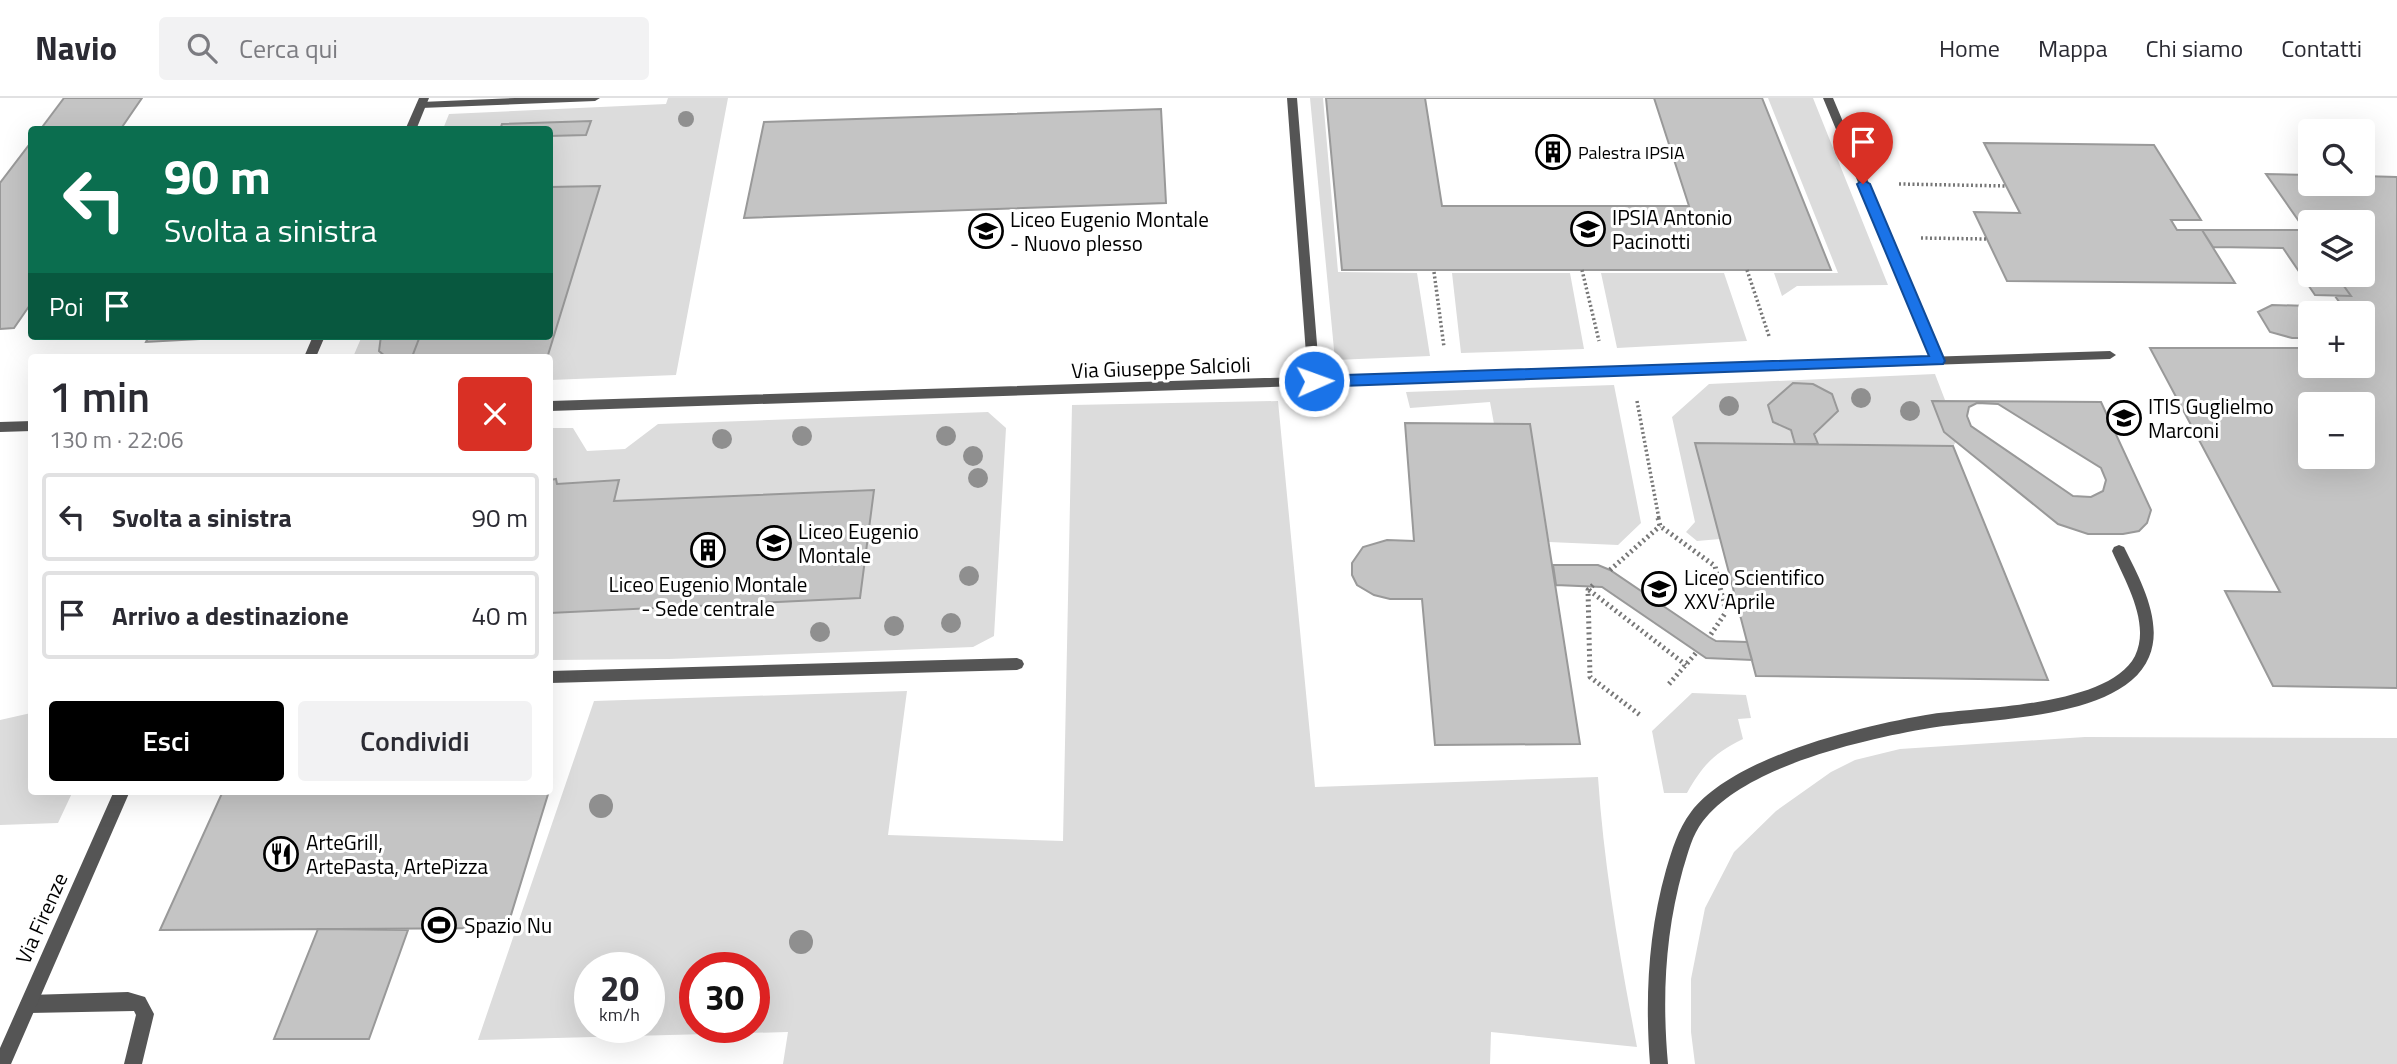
<!DOCTYPE html>
<html lang="it">
<head>
<meta charset="utf-8">
<style>
  :root { --surface:#fff; --page:#f2f2f3; --text:#2b2b33; --muted:#7c7c81; --line:#e1e1e2; --accent:#000 }
  body { margin:0; font-family:"Titillium Web",sans-serif; background:var(--page); color:var(--text); height:100vh; display:flex; flex-direction:column; font-size:26px; white-space:nowrap }
  * { box-sizing:border-box; margin:0 }
  p { font-size:23px; color:var(--muted) }
  .icon { flex:none; width:38px; height:38px; fill:none; stroke:currentColor; stroke-width:2; stroke-linecap:round; stroke-linejoin:round }
  .map { position:relative; flex:1; overflow:hidden }
  .side { position:absolute; left:28px; top:256px; width:525px; height:441px; display:flex; flex-direction:column; background:var(--surface); border-radius:7px; box-shadow:0 7px 28px #0002 }
  .side>* { flex:none }
  .banner { position:absolute; left:28px; top:28px; width:525px; height:214px; border-radius:7px; box-shadow:0 7px 28px #0002; background:#0b6e4f; color:#fff; overflow:hidden }
  .buttons { position:absolute; left:2298px; top:21px; display:grid; gap:14px }
  .buttons a { display:grid; place-items:center; width:77px; height:77px; border-radius:7px; background:var(--surface); box-shadow:0 7px 28px #0002; font-size:35px }
  .speed { position:absolute; left:574px; top:854px; display:flex; gap:14px; font-size:35px; font-weight:700; text-align:center }
  .speed>* { display:grid; place-content:center; width:91px; height:91px; border-radius:50%; background:var(--surface); box-shadow:0 7px 28px #0002; line-height:1 }
  .speed small { font-size:18px; font-weight:400 }
  .speed .limit { border:10px solid #d22; background:#fff; color:#111 }
  .pin { position:absolute; display:grid; place-items:center; width:60px; height:60px; color:#fff; margin:-72px -30px; border-radius:50% 50% 50% 0; rotate:-45deg; box-shadow:0 0 7px #0007 }
  .pin .icon { rotate:45deg }
  .me { position:absolute; width:77px; margin:-38px; rotate:88deg; stroke-linejoin:round; filter:drop-shadow(0 0 5px #0008) }
  .turn { display:flex; align-items:center; gap:24px; height:147px; padding:0 21px; font-size:32px }
  .turn .icon { width:91px; height:91px; stroke-width:2.5 }
  .turn b { display:block; font-size:49px; line-height:60px }
  .then { display:flex; align-items:center; height:66px; padding:0 21px; background:#0003; gap:14px; font-size:26px }
  .round { display:grid; place-items:center; flex:none; width:74px; height:74px; border-radius:7px; background:var(--page) }
  .headline { display:flex; align-items:center; justify-content:space-between; height:119px; padding:0 21px }
  h1 { font-size:42px; font-weight:600; line-height:52px }
  .primary-button { display:flex; gap:14px; margin-top:auto; padding:14px 21px }
  .primary-button a { flex:1; height:80px; border-radius:7px; background:var(--accent); color:#fff; font-size:28px; font-weight:600; line-height:80px; text-align:center }
  .primary-button a+a { background:var(--page); color:var(--text) }
  ul { padding:0; list-style:none }
  li { display:flex; align-items:center; gap:21px; height:88px; margin:0 14px 10px; padding:0 7px; border:4px solid var(--line); border-radius:7px }
  li div { flex:1 }
  li b { display:block; font-size:26px }
  li em { font-style:normal }
  header { display:flex; align-items:center; gap:42px; box-sizing:border-box; height:98px; padding:0 35px; background:var(--surface); border-bottom:2px solid var(--line) }
  header strong { font-size:33px }
  nav { display:flex; gap:38px; margin-inline-start:auto; font-size:24px }
  .search { width:490px; height:63px; background:var(--page); display:flex; align-items:center; gap:18px; box-sizing:border-box; padding:0 24px; border-radius:7px; color:var(--muted); font-size:26px }
  .map>svg:first-child { display:block }
  .green { fill:#dcdcdc; fill-rule:evenodd }
  .building { fill:#c4c4c4; stroke:#999; stroke-width:2; fill-rule:evenodd }
  .lines { fill:none; stroke-linecap:round; stroke-linejoin:round }
  .path-far1 { stroke:#777; stroke-width:3.5; stroke-dasharray:2 2.5; stroke-linecap:butt }
  .path { stroke:#777; stroke-width:5; stroke-dasharray:2 3.5; stroke-linecap:butt }
  .lane { fill:#555; fill-rule:evenodd }
  .street { fill:#555; fill-rule:evenodd }
  .tree { fill:#8f8f8f }
  .route { fill:#1a73e8; stroke:#114b97; stroke-width:2 }
  .labels { text-anchor:middle; dominant-baseline:central; stroke-width:6; stroke-linejoin:round; paint-order:stroke }
  .far-poi-label { font-size:18px; fill:#000; stroke:#fff; text-anchor:start }
  .poi-label { font-size:21px; fill:#000; stroke:#fff; text-anchor:start }
  .street-label { font-size:21px; fill:#000; stroke:#fff }
</style>
</head>
<body>
<header>
<strong>Navio</strong>
<div class="search"><svg class="icon" aria-label="search" viewBox="0 0 24 24"><circle cx="10" cy="10" r="6"/><path d="M15 15l6 6"/></svg>Cerca qui</div>
<nav><a>Home</a><a>Mappa</a><a>Chi siamo</a><a>Contatti</a></nav>
</header>
<div class="map">
<svg width="2397" height="966" viewBox="0 0 2397 966">
  <rect width="100%" height="100%" fill="#fff"/>
  <path class="green" d="M668 0H728L676 277 550 282V259H353L362 238H550V32L443 31 449 16 666 6Z
    M1310 0H1323L1338 174 1417 175 1430 258 1335 262Z
    M1768 0H1813L1888 187 1797 188 1782 198 1774 175H1838Z
    M1452 175H1570L1584 251 1461 255Z
    M1601 175H1724L1747 243 1617 250Z
    M1935 276 1945 302 1932 303 1944 334 1956 344 1953 348 1818 346 1814 336 1838 313 1832 297 1813 286 1793 285 1768 307 1773 324 1791 332 1795 346 1695 345 1720 441 1697 443 1686 434 1695 424 1672 319 1709 286Z
    M1614 287 1641 425 1618 447 1549 444 1530 327 1494 326 1490 304 1410 310 1406 294Z
    M1278 303 1315 689 1598 679C1604 770 1620 860 1637 949L1491 934 1490 966H783L788 934 478 942 594 603 907 593 888 737 1063 743 1072 307ZM590 870H649V929H590ZM695 870H754V929H695Z
    M988 314 1006 330 994 538 973 549 669 561 550 562V330H573L587 353 625 351 658 326Z
    M1692 595 1746 597 1751 620 1738 621 1743 641C1713 656 1703 667 1687 695H1664L1652 633Z
    M31 615 32 693H73L58 725 0 727V622Z
    M2085 639 2397 640V966H1695L1691 934V881L1705 810 1734 754 1776 713 1831 674 1855 662 1900 651Z"/>
  <path class="building" d="M64 0H142L120 32H40Z
    M1326 0H1762L1831 172H1342Z
    M1425 0H1654L1689 108H1442Z
    M1161 11 1166 105 744 120 764 24Z
    M591 23 586 37 550 38V32H500L502 26Z
    M32 43V204L14 230 0 231V85Z
    M1984 45 2154 47 2201 122H2171L2177 132H2202L2235 185 2007 183 1974 114 2020 115Z
    M2266 76 2310 77V86H2362V78L2397 79V590L2273 588 2225 493 2280 494 2150 250H2310V268H2362V250H2371L2362 238V215H2347L2335 198H2351L2336 177H2362V124H2310V139ZM2310 306H2362V359H2310Z
    M600 88 548 257 412 259 420 238H550V89Z
    M2202 132H2305L2310 139V177H2336L2351 198 2315 197 2283 150 2213 149Z
    M2272 207 2310 208 2326 215H2310V240H2292L2270 234 2258 214Z
    M149 238H256L146 244Z
    M381 238H420L412 259H386L379 253Z
    M1793 285 1813 286 1832 296 1838 313 1814 336 1818 346H1795L1791 332 1773 324 1768 307Z
    M1932 303 2101 304 2151 412 2147 425 2139 433 2123 436H2088L2058 426 1944 334Z
    M1977 305 1998 306 2101 370 2106 382 2103 393 2091 399 2073 398 1971 328 1967 318 1969 309Z
    M1405 325 1530 326 1580 646 1435 647 1422 501H1390L1374 497 1357 487 1352 477V465L1363 449 1387 442 1414 443Z
    M1695 345 1953 348 2048 582 1756 578Z
    M556 381 557 386 619 382 614 403 874 392 860 500 550 515V382Z
    M1553 467H1598L1610 472 1709 539 1716 543 1747 544 1752 562 1706 560 1602 489 1556 487Z
    M223 693H549L507 830 160 832Z
    M318 831 408 832 369 941H274Z"/>
  <g class="lines">
    <path class="path-far1" d="M1899 86 2007 88
      M1921 140 1987 141
      M1582 172 1599 243
      M1747 172 1769 238
      M1434 174 1444 249
      M1637 303 1659 421"/>
    <path class="path" d="M1658 420 1660 428 1715 468 1726 514 1709 539
      M1610 472 1660 428
      M1593 487 1588 492 1590 579 1640 617
      M1589 492 1686 567
      M1669 586 1696 555"/>
    <path class="lane" d="M515 0H600L595 3 421 10 416 7 421 4Z
      M1287 0H1297L1320 283 1314 288 1308 283Z
      M1823 0H1833L1944 263 1942 266 1938 267 1932 263Z
      M2119 447 2124 449C2140 481 2164 524 2149 559 2123 622 1988 620 1930 630 1865 641 1745 668 1703 723 1692 737 1688 755 1683 771 1665 836 1662 900 1668 966H1650C1645 900 1648 836 1666 772 1672 752 1678 731 1691 714 1733 658 1865 627 1932 616 1982 609 2109 608 2135 558 2151 525 2125 483 2112 453L2114 449Z
      M1017 560 1022 562 1024 566 1022 570 1017 572 550 585V573Z
      M128 894 145 899 154 916 142 966H124L136 917 134 913 29 915 23 912 20 906 23 900 29 897Z"/>
    <path class="street" d="M419 0H429L416 32H405Z
      M313 238H325L316 259H304Z
      M2110 253 2116 257 2110 261 550 313V303Z
      M32 323V333L0 334V324Z
      M114 693H130L11 966H0V950Z"/>
  </g>
  <g class="tree">
    <circle cx="686" cy="21" r="8"/>
    <circle cx="1861" cy="300" r="10"/>
    <circle cx="1729" cy="308" r="10"/>
    <circle cx="1910" cy="313" r="10"/>
    <circle cx="802" cy="338" r="10"/>
    <circle cx="946" cy="338" r="10"/>
    <circle cx="722" cy="341" r="10"/>
    <circle cx="973" cy="358" r="10"/>
    <circle cx="978" cy="380" r="10"/>
    <circle cx="969" cy="478" r="10"/>
    <circle cx="951" cy="525" r="10"/>
    <circle cx="894" cy="528" r="10"/>
    <circle cx="820" cy="534" r="10"/>
    <circle cx="601" cy="708" r="12"/>
    <circle cx="801" cy="844" r="12"/>
  </g>
  <path class="route" d="M1863 82 1870 86 1945 263 1943 266 1314 289 1307 283 1314 278 1929 258 1857 86Z"/>
  <defs>
    <g id="building-ring" transform="scale(1.75)"><circle r="9.5" fill="#fff" stroke="#000" stroke-width="1.5"/><path d="M-4-6H4V6H1V3H-1V6H-4ZM-2.5-4.3h1.7v1.8h-1.7ZM.8-4.3h1.7v1.8H.8ZM-2.5-1h1.7V.8h-1.7ZM.8-1h1.7V.8H.8Z" fill="#000"/></g>
    <g id="school-ring" transform="scale(1.75)"><circle r="9.5" fill="#fff" stroke="#000" stroke-width="1.5"/><path d="M0-5L7-2L0 1L-7-2ZM-4 1L0 2.5L4 1V4Q0 6-4 4Z" fill="#000"/></g>
    <g id="restaurant-ring" transform="scale(1.75)"><circle r="9.5" fill="#fff" stroke="#000" stroke-width="1.5"/><path d="M-5-6h1v4h1v-4h1v4h1v-4h1v5L-1.5 .5V6h-2V.5L-5-1ZM5-6V6H3V1.5H1.5Q1.5-4 5-6Z" fill="#000"/></g>
    <g id="stadium-ring" transform="scale(1.75)"><circle r="9.5" fill="#fff" stroke="#000" stroke-width="1.5"/><path d="M0-5a6.5 5 0 1 0 0 10a6.5 5 0 1 0 0-10ZM-3.5-1.8h7v3.6h-7Z" fill="#000"/></g>
  </defs>
  <g fill-rule="evenodd">
    <use href="#building-ring" x="1553" y="54"/>
    <use href="#school-ring" x="1588" y="131"/>
    <use href="#school-ring" x="986" y="133"/>
    <use href="#school-ring" x="2124" y="320"/>
    <use href="#school-ring" x="774" y="445"/>
    <use href="#building-ring" x="708" y="452"/>
    <use href="#school-ring" x="1659" y="491"/>
    <use href="#restaurant-ring" x="281" y="756"/>
    <use href="#stadium-ring" x="439" y="827"/>
  </g>
  <g class="labels">
    <g class="far-poi-label">
      <text x="1578" y="54">Palestra IPSIA</text>
    </g>
    <g class="poi-label">
      <text x="1612" y="119">IPSIA Antonio<tspan x="1612" dy="24">Pacinotti</tspan></text>
      <text x="1010" y="121">Liceo Eugenio Montale<tspan x="1010" dy="24">- Nuovo plesso</tspan></text>
      <text x="2148" y="308">ITIS Guglielmo<tspan x="2148" dy="24">Marconi</tspan></text>
      <text x="798" y="433">Liceo Eugenio<tspan x="798" dy="24">Montale</tspan></text>
      <text x="1684" y="479">Liceo Scientifico<tspan x="1684" dy="24">XXV Aprile</tspan></text>
      <text x="708" y="486" text-anchor="middle">Liceo Eugenio Montale<tspan x="708" dy="24">- Sede centrale</tspan></text>
      <text x="306" y="744">ArteGrill,<tspan x="306" dy="24">ArtePasta, ArtePizza</tspan></text>
      <text x="464" y="827">Spazio Nu</text>
    </g>
    <g class="street-label">
      <text transform="translate(1161 269) rotate(-2)">Via Giuseppe Salcioli</text>
      <text transform="translate(41 820) rotate(-66)">Via Firenze</text>
    </g>
  </g>
</svg>
<div class="buttons">
<a><svg class="icon" aria-label="search" viewBox="0 0 24 24"><circle cx="10" cy="10" r="6"/><path d="M15 15l6 6"/></svg></a>
<a><svg class="icon" aria-label="layers" viewBox="0 0 24 24"><path d="M12 4l9 5-9 5-9-5zM3 14l9 5 9-5"/></svg></a>
<a>+</a>
<a>−</a>
</div>
<div class="speed"><div>20<small>km/h</small></div><div class="limit">30</div></div>
<div class="pin" style="left:1863px;top:86px;background:#d93025"><svg class="icon" aria-label="arrive" viewBox="0 0 24 24"><path d="M6 21V4h12l-3 4 3 4H6"/></svg></div>
<svg class="me" style="left:1314px;top:283px" viewBox="-20 -20 40 40"><circle r="17" fill="#1a73e8" stroke="#fff" stroke-width="3"/><path d="M0-11L8 9 0 5-8 9z" fill="#fff"/></svg>
<div class="banner">
<div class="turn"><svg class="icon" aria-label="left" viewBox="0 0 24 24"><path d="M17 20v-9H6M10 6l-5 5 5 5"/></svg><div><b>90 m</b>Svolta a sinistra</div></div>
<div class="then">Poi<svg class="icon" aria-label="arrive" viewBox="0 0 24 24"><path d="M6 21V4h12l-3 4 3 4H6"/></svg></div>
</div>
<section class="side">
<div class="headline"><div><h1>1 min</h1><p>130 m · 22:06</p></div><a class="round" style="background:#d93025;color:#fff"><svg class="icon" aria-label="close" viewBox="0 0 24 24"><path d="M6 6l12 12M18 6L6 18"/></svg></a></div>
<ul>
<li><svg class="icon" aria-label="left" viewBox="0 0 24 24"><path d="M17 20v-9H6M10 6l-5 5 5 5"/></svg><div><b>Svolta a sinistra</b></div><em>90 m</em></li>
<li><svg class="icon" aria-label="arrive" viewBox="0 0 24 24"><path d="M6 21V4h12l-3 4 3 4H6"/></svg><div><b>Arrivo a destinazione</b></div><em>40 m</em></li>
</ul>
<div class="primary-button"><a>Esci</a><a>Condividi</a></div>
</section>
</div>
</body>
</html>
